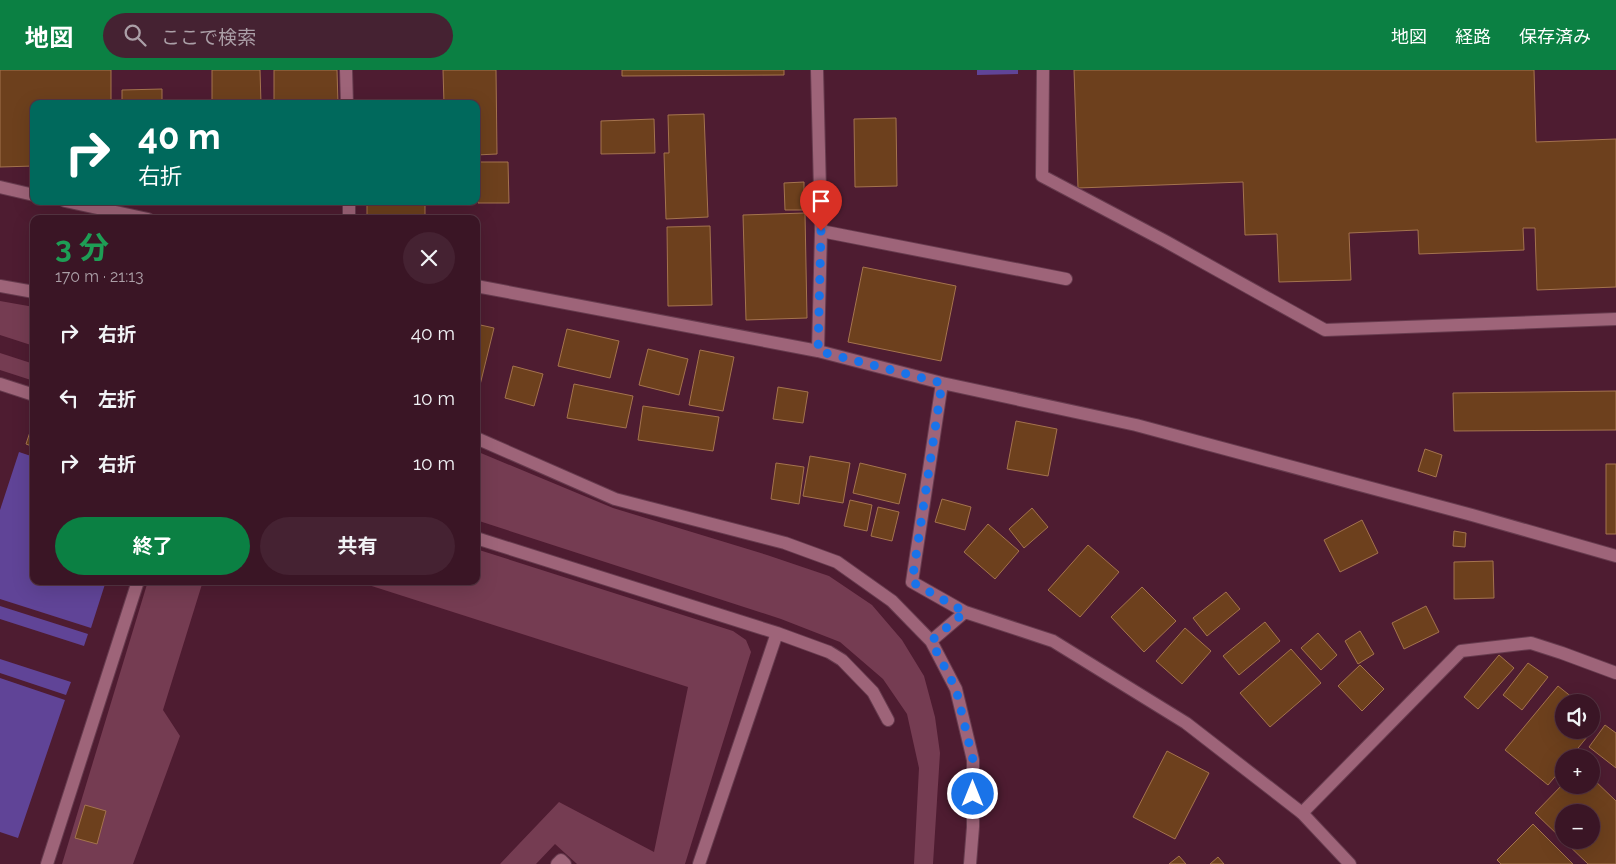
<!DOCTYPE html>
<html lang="ja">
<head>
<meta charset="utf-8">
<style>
  :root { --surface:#3a1525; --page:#452232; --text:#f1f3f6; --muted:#ab9fa7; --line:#543442; --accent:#0b8043 }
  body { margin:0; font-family:Raleway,"Noto Sans JP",sans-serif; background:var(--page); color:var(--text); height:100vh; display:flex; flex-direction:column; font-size:19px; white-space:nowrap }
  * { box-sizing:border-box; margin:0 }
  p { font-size:16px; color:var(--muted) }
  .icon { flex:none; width:28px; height:28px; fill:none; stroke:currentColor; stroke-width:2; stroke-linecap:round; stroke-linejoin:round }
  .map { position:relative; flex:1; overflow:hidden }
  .details { position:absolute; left:30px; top:145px; width:450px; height:370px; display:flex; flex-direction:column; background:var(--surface); border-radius:10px; box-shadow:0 5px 20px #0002,0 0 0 1px var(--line) }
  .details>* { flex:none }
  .top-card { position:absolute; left:30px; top:30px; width:450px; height:105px; border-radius:10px; box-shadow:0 5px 20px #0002,0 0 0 1px var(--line); background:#00695c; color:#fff; overflow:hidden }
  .fabs { position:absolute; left:1555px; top:624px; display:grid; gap:10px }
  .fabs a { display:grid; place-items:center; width:45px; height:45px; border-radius:50%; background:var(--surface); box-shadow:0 5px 20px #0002,0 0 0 1px var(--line); font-size:25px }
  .pin { position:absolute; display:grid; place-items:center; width:42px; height:42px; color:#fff; margin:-51px -21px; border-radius:50% 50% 50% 0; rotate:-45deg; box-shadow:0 0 5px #0007 }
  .pin .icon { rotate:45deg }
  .me { position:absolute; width:55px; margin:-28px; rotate:0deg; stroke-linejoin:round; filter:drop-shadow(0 0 4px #0008) }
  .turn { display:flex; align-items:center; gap:18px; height:105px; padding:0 25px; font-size:22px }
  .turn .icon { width:65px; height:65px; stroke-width:2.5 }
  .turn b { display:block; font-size:35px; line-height:42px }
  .round { display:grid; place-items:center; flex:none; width:52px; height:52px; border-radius:26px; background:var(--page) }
  .head { display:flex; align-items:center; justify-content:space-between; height:85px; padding:0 25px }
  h1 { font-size:30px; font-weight:700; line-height:38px; color:#1e9e55 }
  .primary-button { display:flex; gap:10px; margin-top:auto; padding:10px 25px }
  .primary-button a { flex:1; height:58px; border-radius:30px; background:var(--accent); color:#fff; font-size:20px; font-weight:700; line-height:58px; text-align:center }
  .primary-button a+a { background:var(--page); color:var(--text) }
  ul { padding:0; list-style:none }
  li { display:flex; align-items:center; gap:15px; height:65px; padding:0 25px }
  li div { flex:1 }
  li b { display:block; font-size:19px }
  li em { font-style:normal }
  header { display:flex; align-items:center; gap:30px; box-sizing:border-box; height:70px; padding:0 25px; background:var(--accent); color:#fff }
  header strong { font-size:24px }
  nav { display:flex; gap:28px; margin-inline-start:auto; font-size:18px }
  .search { width:350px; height:45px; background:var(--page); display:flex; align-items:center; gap:12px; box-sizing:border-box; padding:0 18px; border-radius:28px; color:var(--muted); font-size:19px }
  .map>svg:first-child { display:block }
  .green { fill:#753c52 }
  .water { fill:#604497 }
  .building { fill:#6d401d; stroke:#a4734e; fill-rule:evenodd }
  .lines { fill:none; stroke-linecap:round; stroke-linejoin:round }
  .lane-casing { stroke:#673b4e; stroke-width:14 }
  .street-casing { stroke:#673b4e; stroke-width:14 }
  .lane { stroke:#9e6479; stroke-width:12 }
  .street { stroke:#9e6479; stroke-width:12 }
  .route { stroke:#1a73e8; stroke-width:9; stroke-dasharray:0 16.2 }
</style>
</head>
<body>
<header>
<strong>地図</strong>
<div class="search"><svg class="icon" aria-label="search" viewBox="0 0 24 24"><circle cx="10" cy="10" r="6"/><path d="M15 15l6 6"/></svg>ここで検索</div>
<nav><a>地図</a><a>経路</a><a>保存済み</a></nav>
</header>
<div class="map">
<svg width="1616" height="794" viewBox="0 0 1616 794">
  <rect width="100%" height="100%" fill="#4e1c31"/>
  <path class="green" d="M0 231 34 237V276L0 265Z
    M0 283 34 294V311L0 300Z
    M476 381 613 438 767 485 829 506 872 535 902 570 924 606 935 647 940 683 933 794H914L919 698 907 644 883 609 840 572 781 549 476 450Z
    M476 479 733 561 746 570 751 582 685 794H577L555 774 536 794H500L559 732 654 782 688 617 356 511H476Z
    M148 511H203L163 640 180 666 133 794H62Z"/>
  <path class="water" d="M977 0H1018V4L977 5Z
    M19 382 34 387V511H106L91 558 0 529V440Z
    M0 536 88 564 84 576 0 549Z
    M0 589 71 612 66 625 0 603Z
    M0 608 65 630 18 768 0 762Z"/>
  <path class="building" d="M0 0H111V34H34V96L0 97Z
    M212 0H260L261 34H212Z
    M274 0H337L338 34H274Z
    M443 0H496L497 84 476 85V34H444Z
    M622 0H784V5L622 6Z
    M1074 0H1534L1536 72 1616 69V217L1537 220 1535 158H1523L1524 180 1419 184 1418 160 1349 163 1351 210 1279 212 1277 164 1245 165 1243 112 1078 118Z
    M162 19V34H122V20Z
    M704 44 708 147 666 149 664 83H669L668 45Z
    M896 48 897 116 855 117 854 49Z
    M654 49 655 83 601 84V51Z
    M478 92H508L509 133H478Z
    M804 112V140H785L784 113Z
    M367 131H425V149H367Z
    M805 143 807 248 746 250 743 145Z
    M710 156 712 235 668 236 667 157Z
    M863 197 956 216 941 291 848 272Z
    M476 254 494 258 480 315 476 314Z
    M567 259 619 271 610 308 558 296Z
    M648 279 688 289 679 325 639 315Z
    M700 280 734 287 723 341 689 335Z
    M513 296 543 304 534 336 505 328Z
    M574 314 633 326 626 358 567 348Z
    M778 317 808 322 803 353 773 349Z
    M1616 321V360L1454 361 1453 323Z
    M643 336 719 347 713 381 638 370Z
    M34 350V377L26 374Z
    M1016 351 1057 359 1048 406 1007 399Z
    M1425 379 1442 385 1436 407 1418 401Z
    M810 386 850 393 843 433 803 426Z
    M776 393 804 397 799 434 771 429Z
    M860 393 906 404 899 434 853 423Z
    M1606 394H1616V464H1606Z
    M942 429 971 437 965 460 935 452Z
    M850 430 872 435 867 461 844 456Z
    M878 437 899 442 892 471 871 466Z
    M1032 438 1048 457 1024 478 1009 459Z
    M1362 450 1378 483 1340 502 1324 470Z
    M988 454 1019 481 995 509 964 482Z
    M1454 461 1466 463 1465 477 1453 476Z
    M1088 475 1119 502 1080 547 1048 520Z
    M1493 491 1494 528 1454 529V492Z
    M1142 517 1176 551 1144 582 1111 547Z
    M1226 522 1240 539 1207 566 1193 548Z
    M1426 536 1439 562 1404 579 1392 553Z
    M1265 552 1280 571 1239 605 1223 586Z
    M1185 558 1211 581 1182 614 1156 591Z
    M1360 561 1374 584 1358 594 1345 571Z
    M1318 563 1337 585 1321 600 1301 578Z
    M1291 579 1321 613 1270 657 1240 623Z
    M1499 585 1514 598 1478 639 1464 627Z
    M1528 593 1548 607 1522 640 1503 625Z
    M1360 595 1384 619 1362 641 1338 616Z
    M1558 616 1578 632H1564V660H1591V643L1600 651 1570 688H1564V696L1548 715 1505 680Z
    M1605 655 1616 663V698L1589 677Z
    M1167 681 1209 703 1175 769 1133 747Z
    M1591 707 1616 731V794H1588L1535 743 1564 713V715H1591ZM1564 742H1591V770H1564Z
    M85 735 106 741 97 774 75 768Z
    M1533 754 1573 794H1501L1497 790Z
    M1179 786 1186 794H1169Z
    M1218 787 1224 794H1210Z"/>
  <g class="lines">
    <g class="lane-casing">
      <path id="lane" d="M1043 0 1042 106 1165 171 1325 260 1616 249
        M821 161 1066 209
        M0 314 34 325
        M476 468 777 563 829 582 842 590 873 622 888 650
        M1302 743 1461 581 1531 573 1562 583 1616 603
        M47 794 138 511
        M557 794 561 790 565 794
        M699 794 777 563"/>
    </g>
    <g class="street-casing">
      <path id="street" d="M346 0 347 34
        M817 0 821 161 818 281
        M0 117 34 125
        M65 131 148 149
        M349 131V149
        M0 216 34 222
        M476 216 818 281 942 313 1136 355 1472 445 1616 486
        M942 313 912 512 965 542 1053 571 1186 653 1302 743 1350 794
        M476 368 615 429 785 473 837 492 892 531 931 571 956 619 973 690V757L970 794
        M931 571 965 542"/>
    </g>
    <use href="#lane" class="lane"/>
    <use href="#street" class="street"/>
  </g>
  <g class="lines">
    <path class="route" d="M821 161 818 281 942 313 912 512 965 542 931 571 956 619 973 690V724"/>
  </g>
</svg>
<div class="fabs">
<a><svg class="icon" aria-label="sound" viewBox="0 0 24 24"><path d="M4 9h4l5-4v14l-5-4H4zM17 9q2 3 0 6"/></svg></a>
<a>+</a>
<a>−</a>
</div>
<div class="pin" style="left:821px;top:161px;background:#d93025"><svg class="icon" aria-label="arrive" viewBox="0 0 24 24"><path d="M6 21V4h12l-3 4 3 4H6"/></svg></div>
<svg class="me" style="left:973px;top:724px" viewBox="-20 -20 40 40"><circle r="17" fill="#1a73e8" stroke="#fff" stroke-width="3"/><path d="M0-11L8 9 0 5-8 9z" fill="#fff"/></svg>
<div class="top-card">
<div class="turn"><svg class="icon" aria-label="right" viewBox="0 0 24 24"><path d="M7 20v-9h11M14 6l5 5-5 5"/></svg><div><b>40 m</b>右折</div></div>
</div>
<section class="details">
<div class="head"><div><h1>3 分</h1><p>170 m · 21:13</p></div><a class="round"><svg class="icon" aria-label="close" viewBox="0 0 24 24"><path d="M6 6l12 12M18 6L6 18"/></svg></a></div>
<ul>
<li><svg class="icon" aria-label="right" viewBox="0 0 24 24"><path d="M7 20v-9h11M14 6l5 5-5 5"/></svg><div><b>右折</b></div><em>40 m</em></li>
<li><svg class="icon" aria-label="left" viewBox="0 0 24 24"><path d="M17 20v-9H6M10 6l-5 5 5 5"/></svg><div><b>左折</b></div><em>10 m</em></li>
<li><svg class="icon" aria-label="right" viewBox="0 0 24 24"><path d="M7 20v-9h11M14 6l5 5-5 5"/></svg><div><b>右折</b></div><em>10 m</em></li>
</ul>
<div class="primary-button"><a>終了</a><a>共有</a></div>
</section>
</div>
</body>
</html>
